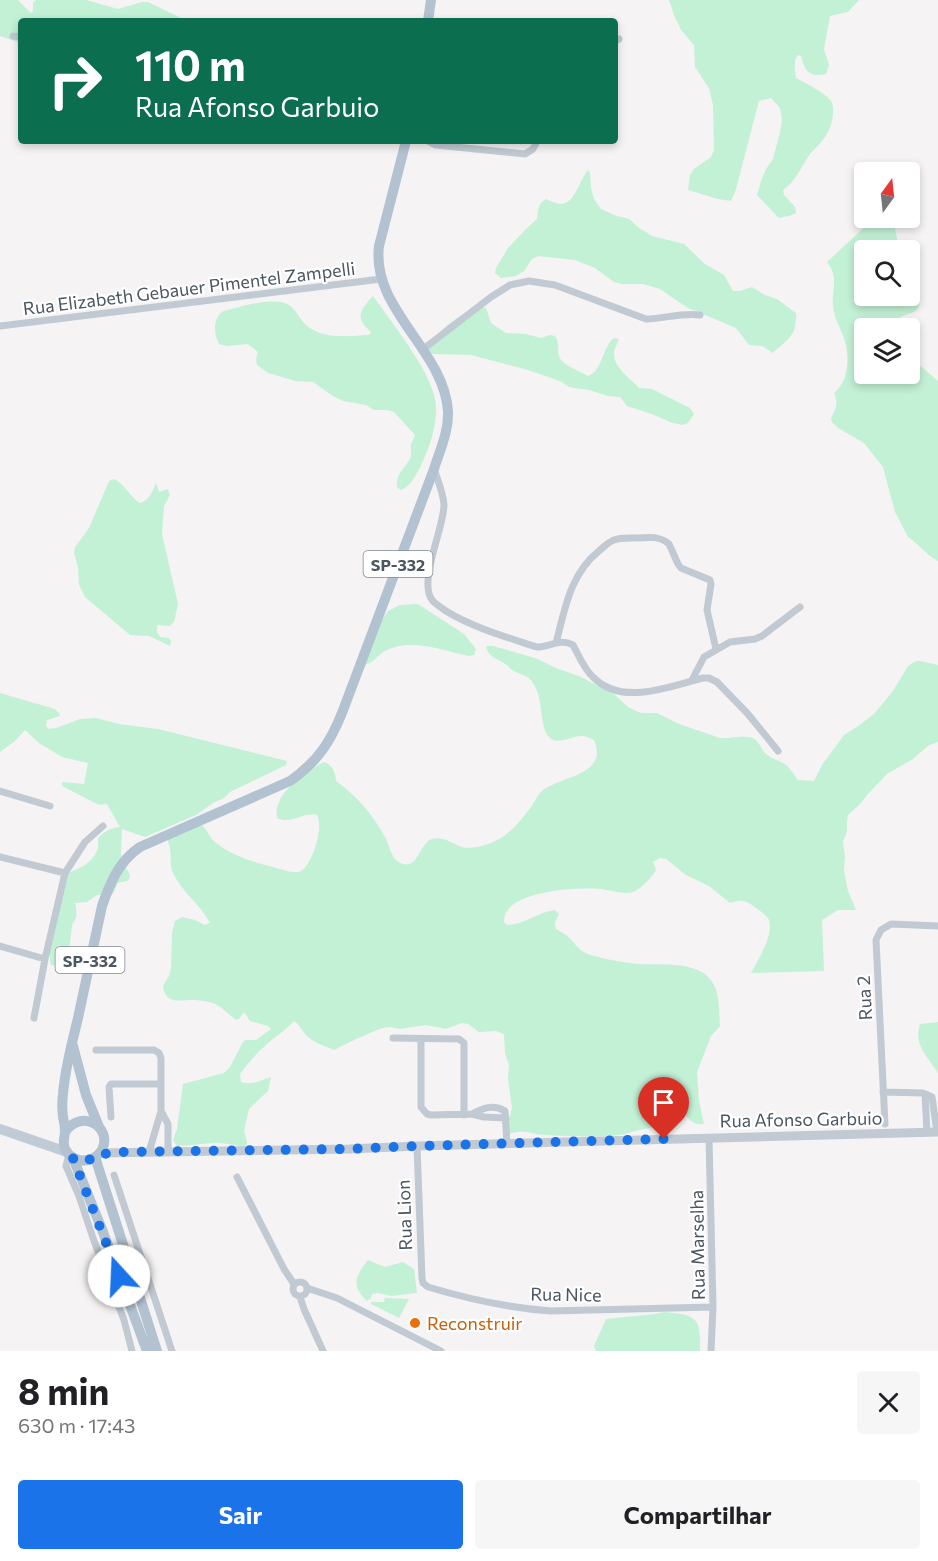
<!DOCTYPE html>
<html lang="pt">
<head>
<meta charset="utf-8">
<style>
  :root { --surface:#fff; --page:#f6f6f6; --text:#202124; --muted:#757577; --accent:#1a73e8 }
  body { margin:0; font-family:Commissioner,sans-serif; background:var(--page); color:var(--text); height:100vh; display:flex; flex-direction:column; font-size:22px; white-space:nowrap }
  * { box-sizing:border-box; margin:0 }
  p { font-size:20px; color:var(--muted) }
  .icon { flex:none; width:33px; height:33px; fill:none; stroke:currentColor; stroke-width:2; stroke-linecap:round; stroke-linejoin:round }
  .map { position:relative; height:1351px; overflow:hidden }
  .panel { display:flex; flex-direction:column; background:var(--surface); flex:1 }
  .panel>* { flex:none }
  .top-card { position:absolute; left:18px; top:18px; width:600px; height:126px; border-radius:6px; box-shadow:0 3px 9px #0003; background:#0b6e4f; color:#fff; overflow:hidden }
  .needle { width:39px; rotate:15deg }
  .controls { position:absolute; left:854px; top:162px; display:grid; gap:12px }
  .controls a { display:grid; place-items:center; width:66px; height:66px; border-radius:6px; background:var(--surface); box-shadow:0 3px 9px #0003; font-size:30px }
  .pin { position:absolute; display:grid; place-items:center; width:51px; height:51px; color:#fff; margin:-62px -26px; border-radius:50% 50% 50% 0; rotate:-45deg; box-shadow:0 0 6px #0007 }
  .pin .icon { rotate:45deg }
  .me { position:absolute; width:66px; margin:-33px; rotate:340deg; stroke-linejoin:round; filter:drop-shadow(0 0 4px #0008) }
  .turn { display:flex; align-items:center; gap:21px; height:126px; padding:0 18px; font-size:27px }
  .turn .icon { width:78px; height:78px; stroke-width:2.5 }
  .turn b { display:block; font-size:42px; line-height:51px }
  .round { display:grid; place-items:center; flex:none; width:63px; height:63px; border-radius:6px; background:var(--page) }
  .headline { display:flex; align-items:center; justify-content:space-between; height:102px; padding:0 18px }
  h1 { font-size:36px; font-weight:700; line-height:45px }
  .primary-button { display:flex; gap:12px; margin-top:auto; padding:12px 18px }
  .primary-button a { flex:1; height:69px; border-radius:6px; background:var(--accent); color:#fff; font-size:24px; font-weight:700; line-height:69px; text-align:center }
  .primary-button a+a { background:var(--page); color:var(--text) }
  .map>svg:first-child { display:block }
  .green { fill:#c3f1d5 }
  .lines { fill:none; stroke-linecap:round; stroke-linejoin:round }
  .minor { stroke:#c1cad2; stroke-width:7 }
  .tertiary { stroke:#c1cad2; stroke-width:9 }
  .secondary { stroke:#c1cbd6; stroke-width:10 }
  .primary { stroke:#b3c2d1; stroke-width:10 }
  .route { stroke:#1a73e8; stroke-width:10; stroke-dasharray:0 18 }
  .food-dot { fill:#e8710a; stroke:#fff; stroke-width:2 }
  .labels { text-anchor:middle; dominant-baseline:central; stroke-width:4.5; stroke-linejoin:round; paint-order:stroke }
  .shield { fill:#fff; stroke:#808990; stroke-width:1.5 }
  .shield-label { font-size:16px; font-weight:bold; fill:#4a5661 }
  .street-label { font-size:18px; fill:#4a5661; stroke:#fff }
  .food-label { font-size:18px; fill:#c56008; stroke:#fff; text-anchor:start }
</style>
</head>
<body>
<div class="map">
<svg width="938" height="1351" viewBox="0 0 938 1351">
  <rect width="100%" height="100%" fill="#f5f3f3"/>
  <path class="green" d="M0 0H18L31 13 33 11V3L36 0H86L118 9 142 2H148L181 18 190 21H21L20 43 0 36Z
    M669 0H859L848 12 830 16 824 49 829 65 826 74C809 78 805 71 801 56L798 55C793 61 795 70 796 78 805 83 826 93 831 101 837 111 830 132 823 140 819 145 814 149 810 154 801 167 796 181 783 190L784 195 795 207 796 213 789 216 779 218 757 195 761 181 766 169 773 159 780 133 782 120 780 108 771 98 759 101 736 189 731 201 718 199 688 190 690 175 694 169 711 157 714 150 713 105 709 88 695 67 694 45 681 30 674 15Z
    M588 170 590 173 591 188 594 199 601 209 614 215 629 219 639 228 652 236 684 244 705 264 724 275 733 291H740L752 287 765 295 777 299 796 313C797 336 788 339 773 353L762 346 749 345 736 328 688 308 660 289 643 284H622L614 282 595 268 575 260 538 256 532 259 524 271 516 276 501 278 495 273 496 268 508 248 527 228 537 219C538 211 538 203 546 199 551 201 556 204 561 204 575 204 580 179 588 170Z
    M874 218H901L895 228 899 250H864V296H909V276C938 327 897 304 892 328H864V374H909V356L938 381V561C926 555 919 544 908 537L895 512 883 467 864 443 838 428 832 422 831 418C836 409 839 403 834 393 848 383 850 358 845 342 842 330 834 319 833 306 831 287 840 279 827 262Z
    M373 296C391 322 429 368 435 399 439 418 431 444 423 461 418 471 412 486 401 490L397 487C396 470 408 468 411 455 412 452 410 448 411 445 412 441 414 439 415 435L394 412 387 410H374L366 405 343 401 333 396 313 382 295 381 268 373 257 365 256 360 258 352 248 344 227 346 219 344C214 334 212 319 223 311 241 307 270 297 287 304 296 308 299 319 306 325 322 340 350 336 369 335L371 332C355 318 359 311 373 296Z
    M479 307 486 308 491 323 506 333 526 334 541 338 550 335 555 336C560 343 557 348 559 356 561 365 580 371 588 376 603 371 602 347 614 338L619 339C617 344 614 350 614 354 614 368 631 379 639 388L652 389 690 408 694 414 688 423 682 425 670 422 652 414 627 406 620 397 608 396 589 390 569 387 560 381 528 370 471 355 434 354 430 353 429 349C438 328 459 315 479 307Z
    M114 479C125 484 129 496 140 503 150 500 152 492 156 483L159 492 168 489 170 495 164 506 162 534 178 604 174 622 170 626 158 625 157 627V632L160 637 169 638 171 641 170 646 149 636 130 635 85 597 79 585 78 567 74 553 75 547 89 528 109 481Z
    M417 604 421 606 464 634 476 649 474 655 469 656C443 651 411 637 385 651 375 657 375 663 361 666L366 646 388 611 400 605Z
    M487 646H493L535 658 556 668 581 677 614 694 628 707 636 711 642 713H657L679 724 720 738C730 739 740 735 749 737 758 738 760 747 765 753 771 759 779 760 786 765 790 768 794 775 798 780L814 781 822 765 844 735 857 727 874 714 893 691 908 666 916 661H920L938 665V742L929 745 913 759 887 774 867 795 860 804 848 815 847 821V831L843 842 845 856 844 871 848 891 856 910H838L822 920 824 971 751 973C758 960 774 935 769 920 767 916 763 913 759 910 753 906 746 899 738 901 735 901 733 902 730 903L709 886 686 875 666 859 660 858 653 862 656 870C653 876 640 890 633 892 623 895 611 890 601 889 579 887 517 890 506 913 505 914 504 920 504 922L507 925C524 925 538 912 555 910L559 914 555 922 556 929C559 931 564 933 567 936 575 942 578 951 588 954 598 958 626 963 638 964 660 965 703 960 714 985 720 997 719 1012 720 1026L711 1036 697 1072 699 1101 704 1124C690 1126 687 1114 677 1107L673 1111V1119C661 1128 653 1127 639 1130 634 1131 630 1133 625 1134 601 1138 570 1136 546 1135 530 1135 525 1128 510 1134L506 1130 512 1108 508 1079 509 1065 505 1053 504 1034 496 1031 479 1032 468 1024 462 1023 446 1029 426 1025 400 1029 390 1027 382 1028 356 1039 334 1050C325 1046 314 1043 307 1036 302 1031 300 1025 294 1021 286 1030 276 1036 267 1044 257 1053 248 1063 240 1074L241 1082C251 1086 261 1080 271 1077L268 1091 249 1109 244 1131 247 1142 246 1146 243 1148C238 1146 233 1144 228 1144 211 1141 194 1146 177 1146L173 1140 177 1129 183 1084 224 1073 230 1067 243 1042 246 1040H256L271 1029 268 1026 250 1021 244 1012 239 1019 236 1020C229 1015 221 1006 213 1003 206 1001 199 1000 193 1000 178 1000 166 1005 163 986L169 976 171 969 172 933 175 921 182 917 195 920 205 925 210 923C200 904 182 892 173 873 169 864 172 857 170 849 169 843 167 842 168 835L200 824C207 828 209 837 215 842 235 859 263 864 287 871 292 872 297 873 301 871 313 863 324 827 317 815 303 812 291 825 277 818 273 793 306 771 324 762 333 765 335 772 336 781 358 797 373 815 386 839 390 848 392 861 403 864 419 868 420 842 432 839 444 836 452 844 462 847 469 849 478 847 485 845 502 841 517 826 527 812 533 806 537 795 543 790 562 776 609 775 594 740 590 738 586 736 581 736 571 736 557 746 549 737 539 727 544 698 533 683 527 674 523 676 514 671 511 670 509 667 507 665 498 659 490 658 486 648Z
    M0 693 55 709 59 713 60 716 47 720 46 726 49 729 56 728 80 719 96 718 119 724 158 729 287 761 286 765 230 792 224 798 213 803 196 815 145 837 122 829C122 839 120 851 122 860 124 867 130 871 130 878L127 881 118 883 113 894 97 895 87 902 75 903C76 907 77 913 76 917 74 924 73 920 72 927 70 938 70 970 51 965L50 961 49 937 68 873C84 867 101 858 98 838 103 832 112 827 120 827L107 804 99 805 62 786V782L84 784 88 763 62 757 39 743 25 730 15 741 0 752Z
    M938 1022V1073C928 1057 913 1045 920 1024Z
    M368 1260 385 1267 403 1262 414 1269 417 1293 391 1296 378 1293 372 1294 371 1298 367 1301C350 1285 356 1276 368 1260Z
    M385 1298 409 1299 399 1318 371 1304V1302H384Z
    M664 1312C697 1315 701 1317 700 1351H596L594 1346 606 1319 655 1314Z"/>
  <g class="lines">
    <path class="minor" d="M13 36 21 37
      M615 41 619 39
      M428 141 436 145 525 154 533 149 537 141
      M0 326 381 279
      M422 350 491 297 510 285 529 281 555 285 646 319C665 319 681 312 700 315
      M434 469C438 481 443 492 444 505 444 528 418 581 432 600 435 604 441 607 446 611 474 628 506 637 537 647 550 647 560 638 573 645 579 656 584 669 593 677 622 707 670 686 703 678H709L717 682 748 714 778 751
      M556 643C565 609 570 574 599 551 604 547 608 542 614 540 621 537 630 538 638 538 649 537 660 536 669 544L678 564 681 568 710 580 711 584 707 610 716 649
      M692 680 704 657 730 642 755 639 762 636 800 607
      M0 791 50 806
      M0 857 65 873
      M0 946 45 959
      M34 1018 45 959 65 873 85 842 103 826
      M393 1038 459 1039 464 1043V1115
      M421 1039V1107L427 1114 431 1115 472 1114 484 1117 506 1118
      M96 1050H154L159 1053 161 1058V1111
      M883 1092 923 1093 932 1097 937 1132
      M925 1094 927 1132
      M472 1114C483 1108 493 1104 505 1111L507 1144
      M111 1117 109 1087 111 1084H160
      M885 1124 876 940 881 930 891 924 938 926
      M709 1138 713 1307 711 1351
      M417 1146 422 1278 423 1283 428 1287C468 1299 510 1308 551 1311L713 1307
      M149 1152 161 1111 168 1124V1151
      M69 1155 66 1166 79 1196 93 1238 124 1320 132 1351
      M114 1175 172 1351
      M237 1177 284 1269 294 1284
      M293 1289a7 7 0 1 1 14 0a7 7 0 1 1-14 0Z
      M307 1288 337 1298 441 1351
      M300 1297 304 1309 323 1351"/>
    <path class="tertiary" d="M100 1153 349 1149 417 1146 938 1132"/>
    <path class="secondary" d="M0 1129 67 1152"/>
    <path class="primary" d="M428 21 431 0
      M73 1046 86 1095 99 1127
      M65 1132C82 1108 113 1127 102 1150 99 1155 93 1159 87 1160 78 1162 69 1157 65 1149 62 1142 65 1137 65 1131 65 1126 64 1121 63 1117 62 1109 62 1102 63 1094 65 1068 72 1043 78 1018 86 980 94 943 102 906 110 883 119 861 140 847L290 781C317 762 330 743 342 713L434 469C440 450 449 431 448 411 444 350 371 309 379 246L406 141
      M95 1157 157 1351
      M73 1158 103 1232 147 1351"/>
  </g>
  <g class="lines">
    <path class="route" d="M119 1276 73 1158C83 1163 91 1161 100 1153L108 1154 124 1152 349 1149 417 1146 664 1139"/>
  </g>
  <circle class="food-dot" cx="415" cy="1323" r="6"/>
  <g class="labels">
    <g class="shield">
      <rect x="363.5" y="551" width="69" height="26" rx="4.5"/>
      <rect x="55.5" y="947" width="69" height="26" rx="4.5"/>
    </g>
    <g class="shield-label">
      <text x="398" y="564">SP-332</text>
      <text x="90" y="960">SP-332</text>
    </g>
    <g class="street-label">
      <text transform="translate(189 288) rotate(-7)">Rua Elizabeth Gebauer Pimentel Zampelli</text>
      <text transform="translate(864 998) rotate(-93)">Rua 2</text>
      <text transform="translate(801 1119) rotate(-1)">Rua Afonso Garbuio</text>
      <text transform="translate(404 1215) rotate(-92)">Rua Lion</text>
      <text transform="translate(697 1245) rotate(-91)">Rua Marselha</text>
      <text transform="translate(566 1294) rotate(1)">Rua Nice</text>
    </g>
    <g class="food-label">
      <text x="427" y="1323">Reconstruir</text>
    </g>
  </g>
</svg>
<div class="controls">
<a><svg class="needle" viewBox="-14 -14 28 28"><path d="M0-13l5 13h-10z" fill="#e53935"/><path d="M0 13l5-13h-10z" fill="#757577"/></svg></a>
<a><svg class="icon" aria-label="search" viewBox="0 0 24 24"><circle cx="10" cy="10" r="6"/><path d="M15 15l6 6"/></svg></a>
<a><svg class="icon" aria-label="layers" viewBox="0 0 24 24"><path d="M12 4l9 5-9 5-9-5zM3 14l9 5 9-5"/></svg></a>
</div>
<div class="pin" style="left:664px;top:1139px;background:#d93025"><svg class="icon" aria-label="arrive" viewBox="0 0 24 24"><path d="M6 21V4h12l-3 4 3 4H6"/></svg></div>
<svg class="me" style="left:119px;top:1276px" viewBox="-20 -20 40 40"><circle r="19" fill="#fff"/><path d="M0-13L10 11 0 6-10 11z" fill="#1a73e8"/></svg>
<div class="top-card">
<div class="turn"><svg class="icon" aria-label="right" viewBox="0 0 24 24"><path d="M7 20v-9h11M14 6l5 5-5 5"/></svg><div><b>110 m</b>Rua Afonso Garbuio</div></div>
</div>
</div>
<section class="panel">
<div class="headline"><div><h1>8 min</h1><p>630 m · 17:43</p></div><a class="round"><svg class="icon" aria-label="close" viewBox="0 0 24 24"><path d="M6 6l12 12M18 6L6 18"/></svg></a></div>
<div class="primary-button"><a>Sair</a><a>Compartilhar</a></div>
</section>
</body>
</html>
